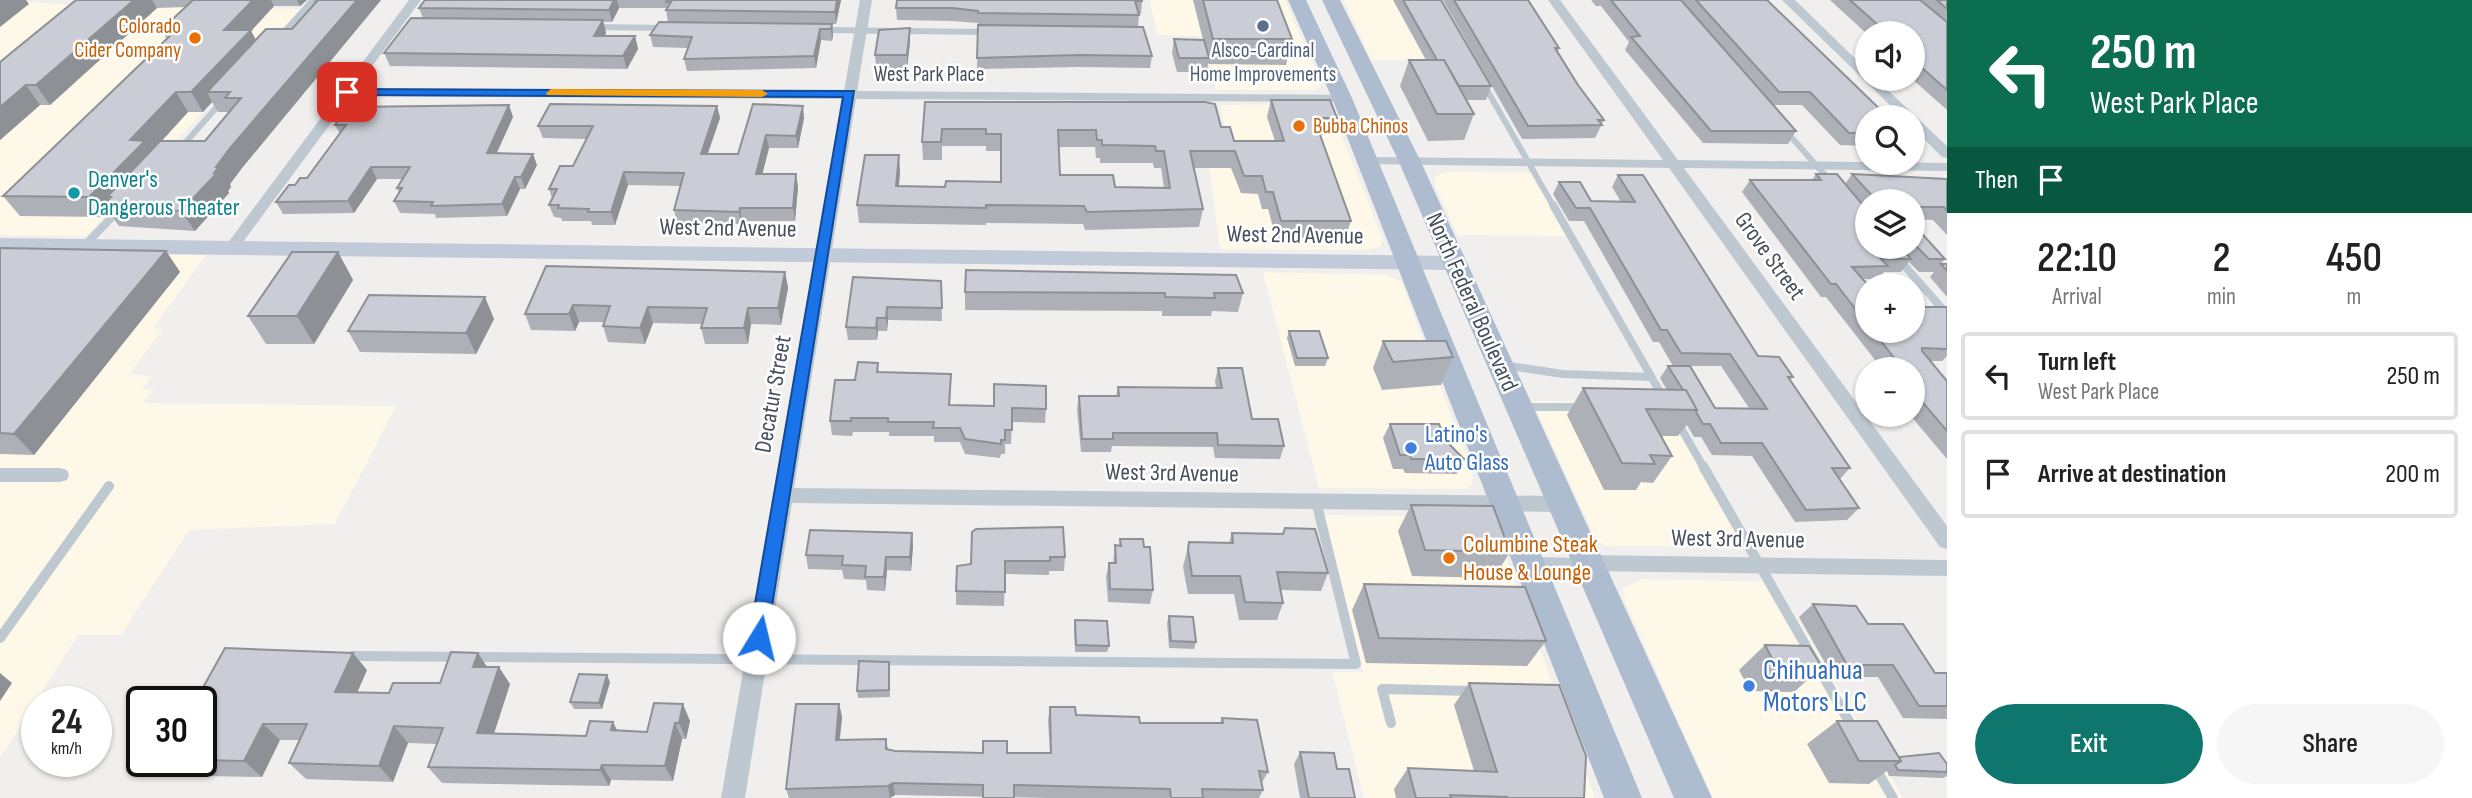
<!DOCTYPE html>
<html lang="en">
<head>
<meta charset="utf-8">
<style>
  :root { --surface:#fff; --page:#f6f6f6; --text:#222; --muted:#767676; --line:#e0e0e0; --accent:#0f766e }
  body { margin:0; font-family:"Sofia Sans Condensed",sans-serif; background:var(--page); color:var(--text); height:100vh; display:flex; flex-direction:column; font-size:26px; white-space:nowrap }
  * { box-sizing:border-box; margin:0 }
  p { font-size:23px; color:var(--muted) }
  .icon { flex:none; width:38px; height:38px; fill:none; stroke:currentColor; stroke-width:2; stroke-linecap:round; stroke-linejoin:round }
  .map { position:relative; flex:1; overflow:hidden }
  .details { display:flex; flex-direction:column; background:var(--surface); width:525px }
  .details>* { flex:none }
  .guide { background:#0b6e4f; color:#fff; overflow:hidden }
  .controls { position:absolute; left:1855px; top:21px; display:grid; gap:14px }
  .controls a { display:grid; place-items:center; width:70px; height:70px; border-radius:50%; background:var(--surface); box-shadow:0 2px 5px #0004; font-size:35px }
  .speed { position:absolute; left:21px; top:686px; display:flex; gap:14px; font-size:35px; font-weight:700; text-align:center }
  .speed>* { display:grid; place-content:center; width:91px; height:91px; border-radius:50%; background:var(--surface); box-shadow:0 2px 5px #0004; line-height:1 }
  .speed small { font-size:18px; font-weight:400 }
  .speed .limit { border:4px solid #111; border-radius:10px; background:#fff; color:#111 }
  .pin { position:absolute; display:grid; place-items:center; width:60px; height:60px; color:#fff; margin:-30px; border-radius:14px; box-shadow:0 4px 10px #0006 }
  .me { position:absolute; width:77px; margin:-38px; rotate:9deg; stroke-linejoin:round; filter:drop-shadow(0 0 5px #0008) }
  .turn { display:flex; align-items:center; gap:24px; height:147px; padding:0 28px; font-size:32px }
  .turn .icon { width:91px; height:91px; stroke-width:2.5 }
  .turn b { display:block; font-size:49px; line-height:60px }
  .then { display:flex; align-items:center; height:66px; padding:0 28px; background:#0003; gap:14px; font-size:26px }
  .eta { display:flex; justify-content:space-evenly; align-items:center; height:119px; text-align:center }
  .eta b { font-size:42px; font-weight:600; line-height:49px }
  .primary-button { display:flex; gap:14px; margin-top:auto; padding:14px 28px }
  .primary-button a { flex:1; height:80px; border-radius:42px; background:var(--accent); color:#fff; font-size:28px; font-weight:600; line-height:80px; text-align:center }
  .primary-button a+a { background:var(--page); color:var(--text) }
  ul { padding:0; list-style:none }
  li { display:flex; align-items:center; gap:21px; height:88px; margin:0 14px 10px; padding:0 14px; border:4px solid var(--line); border-radius:7px }
  li div { flex:1 }
  li b { display:block; font-size:26px }
  li em { font-style:normal }
  main { display:flex; flex:1; min-height:0 }
  .map>svg:first-child { display:block }
  .commercial { fill:#fdf8e7 }
  .lines { fill:none; stroke-linecap:round; stroke-linejoin:round }
  .lane-far2 { stroke:#bec8d1; stroke-width:6 }
  .lane-far1 { stroke:#bec8d1; stroke-width:8 }
  .lane { stroke:#bec8d1; stroke-width:10 }
  .street { fill:#bec8d1; fill-rule:evenodd }
  .secondary { fill:#c0cad9; fill-rule:evenodd }
  .primary { fill:#adbccf; fill-rule:evenodd }
  .wall { fill:#aeb0b7; fill-rule:evenodd }
  .shaded-wall { fill:#8d9095 }
  .building { fill:#cacdd5; stroke:#8d9095; stroke-width:2; fill-rule:evenodd }
  .route { fill:#1a73e8; stroke:#114b97; stroke-width:2 }
  .slow { fill:#f59e0b }
  .service-dot { fill:#5c6f8a; stroke:#fff; stroke-width:2.5 }
  .food-dot { fill:#e8710a; stroke:#fff; stroke-width:2.5 }
  .culture-dot { fill:#0f9aa8; stroke:#fff; stroke-width:2.5 }
  .shop-dot { fill:#3f7fe0; stroke:#fff; stroke-width:2.5 }
  .labels { text-anchor:middle; dominant-baseline:central; stroke-width:5; stroke-linejoin:round; paint-order:stroke }
  .far-food-label { font-size:21px; fill:#c56008; stroke:#fff; text-anchor:end }
  .far-service-label { font-size:21px; fill:#4e5e75; stroke:#fff }
  .far-street-label { font-size:21px; fill:#46505d; stroke:#fff }
  .culture-label { font-size:24px; fill:#0d838f; stroke:#fff; text-anchor:start }
  .street-label { font-size:24px; fill:#46505d; stroke:#fff }
  .shop-label { font-size:24px; fill:#366cbe; stroke:#fff; text-anchor:start }
  .food-label { font-size:24px; fill:#c56008; stroke:#fff; text-anchor:start }
  .near-shop-label { font-size:28px; fill:#366cbe; stroke:#fff; text-anchor:start }
</style>
</head>
<body>
<main>
<div class="map">
<svg width="1947" height="798" viewBox="0 0 1947 798">
  <rect width="100%" height="100%" fill="#f1efee"/>
  <path class="commercial" d="M0 0 89 6 300 9 86 236 0 235Z
    M1150 0H1285L1322 84 1318 90H1216L1201 36 1157 35Z
    M1343 0H1440L1474 60H1372Z
    M1315 104 1333 114 1383 240 1380 247 1366 250 1220 249 1209 164 1233 163 1220 105Z
    M1447 172 1539 173 1576 236 1458 235 1434 184 1436 176Z
    M0 253 206 255 153 328 163 329 129 374 152 376 142 390H154L143 403 396 406 335 524 189 530 121 635H78L0 758Z
    M1263 272 1388 275 1401 281 1473 474 1472 484 1467 489 1319 488Z
    M1532 401 1672 404 1754 547 1604 546 1594 535Z
    M1324 515 1476 517 1497 533 1595 798H1364L1332 672H1363Z
    M1642 579 1776 582 1903 798H1713L1625 602 1623 589Z"/>
  <g class="lines">
    <path class="lane-far2" d="M594 27 664 28
      M822 30 986 32
      M279 38 313 0
      M1483 83 1554 207
      M1785 130 1831 182
      M179 150 223 100"/>
    <path class="lane-far1" d="M1553 205 1664 399
      M84 246 120 209
      M1888 247 1947 314
      M1503 365 1563 374 1651 377
      M1523 407H1583
      M1678 423 1704 468"/>
    <path class="lane" d="M1703 466 1854 730
      M1534 562 1583 563
      M0 638 109 486
      M353 656 1356 664 1316 501
      M1391 723 1382 689 1474 691
      M1874 766 1893 798"/>
    <path class="street" d="M409 0H421L356 88 844 91 860 0H872L857 91 1347 95 1348 98 1342 102 856 99 794 488 1562 496 1569 499 1572 504 1569 509 1562 512 792 503 745 798H721L843 99 351 96 237 250H227L224 247 227 244Z
      M1548 0H1560L1678 160 1947 163V171L1684 168 1947 526V549L1940 547 1669 168 1363 164 1361 161 1368 157 1663 160Z
      M1782 0H1795L1867 70V79H1876L1947 146V158L1942 157 1913 128V117H1902Z
      M0 468H60L67 470 69 475 67 480 60 482H0Z
      M1589 555 1947 560V576L1589 571 1582 569 1579 563 1582 557Z"/>
    <path class="secondary" d="M0 238 1455 256 1466 263 1455 270 0 252Z"/>
    <path class="primary" d="M1288 0H1306L1352 98 1642 798H1604L1332 98Z
      M1322 0H1340L1421 162 1712 798H1674L1399 162Z"/>
  </g>
  <path class="wall" d="M76 0H307L300 6H274L251 31 256 40 292 29 314 4 313 0H381L242 168 230 184 231 187 228 191 229 193 195 231 119 226 109 212 104 217 20 216 3 196 167 39 161 30 185 7 157 8 50 105H40L0 140V62ZM212 102 218 112H229L205 141H161L188 112H203Z
    M425 0H841L836 24H832L833 35 832 41 821 40 816 68 687 71 684 59 688 48 653 47 650 35 668 22 666 10 668 8H619L612 22H603L606 33 605 36H635L638 49 627 69 390 66 384 53 423 18 419 8Z
    M1193 0H1277L1292 39 1286 65 1209 64 1208 63 1207 72H1177L1172 53 1174 39 1203 40Z
    M1393 0H1441L1491 86 1486 100H1466L1474 114 1464 140 1428 141 1400 86 1409 60H1426Z
    M1443 0H1528L1559 48 1558 52 1578 85 1604 120 1595 138 1522 139Z
    M1591 0H1767L1867 117V146L1840 145 1802 105H1773L1796 131 1788 144 1703 143 1625 50 1629 42 1601 6H1596Z
    M1830 0H1947V110L1912 79 1913 33 1867 34Z
    M1142 1 1141 14H1139L1138 27 1152 56 1150 68 1078 67 977 69 978 23 952 21 897 20 896 8Z
    M910 42 907 69H876L875 55Z
    M1271 100 1337 118 1332 135H1320L1351 221 1345 239 1276 238 1268 209H1262L1258 194 1241 193 1231 168H1194L1203 209 1199 227 1085 230 1083 224 986 223V225L859 223 857 205 900 172 899 186 945 187 1000 182V151H986V146H942V160H923L922 142 925 102 1221 127 1234 141H1275L1267 117ZM1059 147H1095L1096 158H1100V163H1153L1154 168H1161L1164 188 1115 187 1060 175Z
    M753 104 804 118 798 148H769L762 174H796L798 187 795 221H742L741 224 677 223 674 210 681 186 628 185 615 225H592L591 221H562L561 218 554 217 549 205 552 198 549 189 573 166 587 139 543 138 538 126 717 106 720 118 708 154H738Z
    M513 117 497 153 537 165 525 189H520L507 216 436 218 435 214 400 213 394 201 399 193 397 188 403 179H377L354 213 283 214 276 202 295 185 307 178 340 134 335 125Z
    M1816 174 1845 184 1852 174 1947 179V235L1933 220 1913 219V201H1867V247H1913V224L1945 259 1941 264H1947V297L1930 277 1934 272H1919L1909 262 1901 272H1884L1878 279H1862L1868 285 1867 331H1913L1947 307V356L1942 361H1931L1947 381V459L1910 415H1913V369H1882L1826 297H1821L1742 192 1750 180H1812Z
    M1618 175 1758 356 1793 377 1790 380 1850 468 1840 479 1859 508 1847 520 1795 522 1752 456 1712 455 1701 437H1694L1687 425 1678 436H1661L1672 456 1653 483 1641 482 1636 490H1604L1567 415 1583 388 1667 390 1660 378 1668 366H1673L1659 342H1653L1584 221H1569L1553 194 1559 182 1591 201 1621 202 1612 187ZM1673 366H1721L1749 408H1715Z
    M0 248 166 251 180 272 34 455 0 454Z
    M338 252 353 280 314 344H266L248 316Z
    M785 272 788 288 781 325 751 324 748 344H705L701 328 702 324 653 323 645 344 608 342 603 326 604 322H579L575 331 531 330 525 314Z
    M941 281 942 321 888 320 887 331H878L877 340H848L846 327Z
    M965 292 1243 293 1238 312 1212 311 1211 316H1162V311L965 310Z
    M494 319 476 354 360 352 348 331Z
    M1289 331 1328 358 1325 366H1295L1287 338Z
    M1383 341 1453 357 1441 385 1382 390 1373 368Z
    M878 363 879 373 951 388 950 405 1046 409 1045 423 1012 422 1011 444H1005V454H1001L1000 458 965 454 960 442H934V436H889V432H853L852 436 832 435 830 421 855 380Z
    M1218 368 1252 419 1284 446 1280 459 1215 458 1213 447 1112 446 1111 452H1081L1077 409 1079 396H1116L1118 387 1216 388 1215 381Z
    M1390 424 1446 441 1464 459 1457 474 1405 473 1403 469H1393L1383 438Z
    M1411 505 1510 552 1494 578 1412 576 1398 531Z
    M972 532 1065 557 1064 571H1049V575L1005 574 1004 606 956 605V591L971 564Z
    M912 533 913 546 911 571 887 570 885 591 867 590 866 580 844 579 842 570 808 569 806 555Z
    M1232 533 1328 573 1321 591 1280 590 1283 603 1277 620H1239L1234 594H1188L1183 567 1189 542 1229 543Z
    M1120 539 1144 547 1153 590 1150 604 1108 602 1106 577 1109 563H1113L1115 545 1119 546Z
    M1364 584 1546 641 1527 666 1366 663 1352 610Z
    M1813 604 1868 624 1935 673H1947V719L1903 718 1878 677H1833L1799 617Z
    M1169 616 1196 642 1194 649 1169 648 1167 623Z
    M1075 620 1109 646 1107 652H1075L1074 627Z
    M1765 645 1822 667 1794 692 1750 691 1739 670Z
    M478 653 487 667 510 684 494 733 586 736 617 731 647 732 654 703 690 721 686 739H682L673 781 611 780 609 786 442 783 428 767 437 744 408 743 393 782 306 779 289 763 300 740H280L262 777 157 775 136 759 142 749V761H201V702L196 700 367 670 357 692 389 693 440 683Z
    M889 662 890 697 858 698 857 691Z
    M610 682 602 709H574L570 702Z
    M1469 683 1584 798H1396L1394 789 1408 768 1474 771 1454 705Z
    M839 704 842 717 840 740 886 739 888 749 895 751 1050 753 1048 720 1050 707 1076 715 1140 723H1220L1222 718 1268 772 1261 784 1263 790 1259 798H1051L895 795 890 798H789L786 789Z
    M1837 721 1899 757 1947 764V776L1943 778 1889 776 1887 771 1869 784 1829 783 1807 744Z
    M1300 752 1337 769 1355 798H1300L1294 764Z"/>
  <path class="shaded-wall" d="M0 0H26L29 4 0 27Z
    M134 0H152L157 8 50 105 36 85Z
    M253 0H271L274 6 251 31 261 49 207 92 212 102 203 112 191 92 224 30Z
    M297 0H307L300 6Z
    M357 0H381L242 168 230 184 231 187 228 191 229 193 195 231 181 211 214 173 216 167 230 148Z
    M614 0H617L619 8 612 22 609 10Z
    M837 0H841L836 24 835 12Z
    M603 20 606 33 598 49 594 36Z
    M832 24 833 35 832 41 831 29Z
    M910 28V42L907 69V55Z
    M820 29 821 40 816 68 814 56Z
    M635 36 638 49 627 69 623 56Z
    M26 85 40 105 0 140V107Z
    M176 92 188 112 111 197H107L114 206H104L108 212 104 217 89 197 130 140Z
    M509 105 513 117 491 165 487 153Z
    M717 106 720 118 703 166 701 154Z
    M803 106 804 118 798 148 796 136Z
    M766 135 769 148 759 187 756 174Z
    M533 154 537 165 525 189 521 177Z
    M899 155 900 172 897 204 896 186Z
    M371 167 377 179 354 213 348 201Z
    M624 172 628 185 615 225 611 212Z
    M796 174 798 187 795 221 793 208Z
    M515 177 520 189 507 216 502 204Z
    M740 208 742 221 741 224 739 212Z
    M166 251 180 272 34 455 14 434Z
    M338 252 353 280 314 344 297 316Z
    M785 272 788 288 781 325 778 308Z
    M485 297 494 319 476 354 466 333Z
    M573 305 579 322 575 331 569 314Z
    M648 307 653 323 645 344 640 328Z
    M887 307 888 320 887 331 886 318Z
    M748 308 751 324 748 344 744 328Z
    M877 318 878 331 877 340 876 328Z
    M912 533 913 546 911 571 910 557Z
    M886 557 887 570 885 591 884 577Z
    M353 653 367 670 350 709 335 692Z
    M478 653 489 670 473 667Z
    M499 667 510 684 489 749 477 733Z
    M0 673 12 683 0 701Z
    M607 675 610 682 602 709 599 703Z
    M683 704 690 721 686 739 679 723Z
    M839 704 842 717 838 752 836 740Z
    M613 722 621 738 611 730Z
    M675 723 682 739 673 781 665 766Z
    M263 724 280 740 262 777 244 761Z
    M394 726 408 743 393 782 379 766Z
    M602 765 611 780 609 786 600 770Z
    M893 783 895 795 890 798 888 786Z"/>
  <path class="building" d="M76 0H134L36 85H26L0 107V62Z
    M193 0H253L224 30H251L191 92H176L130 140 145 141 89 197 3 196 176 30H161Z
    M318 0H357L230 148 216 167H219L214 173H217L181 211 104 206 111 197H107L160 141H205L241 98H225L230 92H207L266 29H292Z
    M425 0H614L609 10 419 8Z
    M667 0H837L835 12 666 10 671 2H666Z
    M897 0H1142V1H1135L1139 15 978 13V11L952 8H896Z
    M1203 0H1277L1292 39H1213Z
    M1403 0H1441L1491 86H1459L1444 60H1437Z
    M1454 0H1528L1559 48H1555L1578 85 1604 120H1598L1602 125 1528 126Z
    M1611 0H1681L1796 131H1711L1631 37 1640 36Z
    M1696 0H1767L1888 117H1867V133H1849L1810 92H1779Z
    M1850 0H1920L1947 22V90L1913 60V33H1887Z
    M1937 0H1947V9Z
    M411 18 603 20 594 36H635L623 56 384 53Z
    M659 22 832 24 831 29H820L814 56 684 59 692 37 650 35Z
    M978 25 1143 27 1152 56 1079 55 977 58Z
    M910 28 907 55H875L879 30Z
    M1174 39 1204 40 1209 58H1179Z
    M1409 60H1444L1474 114H1437Z
    M1271 100H1330L1337 118H1314L1351 221H1281L1273 192H1266L1262 176H1244L1235 151H1190L1203 209 1087 212 1084 206 986 205V208L857 205 865 155H899L896 186 945 187 946 181 1001 182V134H986V129H942L941 142H922L925 102H1205L1215 104 1221 127H1230L1234 141H1284ZM1058 130H1096L1097 140H1102V145L1155 146 1156 151H1164L1170 188 1115 187 1113 175H1060Z
    M550 104 717 106 701 154H738L753 104 803 106 796 136 766 135 756 174H796L793 208H740L739 212 674 210 684 173 624 172 611 212H588L589 209 558 208 559 205H549L557 189H549L560 166H573L593 126H538Z
    M509 105 487 153 533 154 521 177H515L502 204 431 206 433 202 394 201 402 188H397L410 167H371L348 201 276 202 289 185H295L300 178H307L346 125H335L348 107Z
    M1816 174H1837L1867 210V247H1901L1911 259H1881L1888 266 1852 267 1868 285 1867 324 1836 284H1831L1750 180H1821Z
    M1852 174 1947 179V211L1944 207H1913V201H1877Z
    M1618 175H1643L1758 356 1779 357 1793 377H1788L1850 468H1832L1859 508 1806 510 1762 443H1721L1710 424H1703L1696 412 1697 410 1686 390H1683L1668 366H1690L1715 408 1767 409 1730 354 1681 353 1667 330H1661L1590 208H1576L1559 182H1580L1591 201 1635 202Z
    M1913 224 1945 259H1929L1913 243Z
    M0 248 166 251 14 434 0 433Z
    M292 252H338L297 316H248Z
    M1941 264H1947V271Z
    M546 266 785 272 778 308H748L744 328H701L707 308 648 307 640 328 603 326 610 306 573 305 569 314H525Z
    M966 270 1236 275 1243 293H1214L1215 298 1165 297V293L965 292Z
    M853 277 941 281 942 308 887 307 886 318H877L876 328 846 327Z
    M369 295 485 297 466 333 348 331Z
    M1913 307H1947V349L1922 348V351L1947 381V431L1913 391V369H1894L1890 364H1899L1873 331H1913Z
    M1289 331H1319L1328 358H1297Z
    M1383 341H1446L1453 357 1393 362Z
    M858 362 878 363 877 372 951 374 949 405 994 406V384L1046 386V409L1012 408V430H1005V440H1001V444L965 439 960 428H933L934 422H888V418H851V421H830L835 380H855Z
    M1218 368H1242L1252 419H1278L1284 446 1218 445 1217 433H1113V439H1082L1079 396H1119L1118 387 1222 388Z
    M1583 388 1686 390 1697 410 1646 409 1672 456 1650 455 1655 464 1622 463Z
    M1390 424H1439L1446 441 1464 459H1411L1410 455H1400Z
    M1411 505 1493 506 1510 552 1425 550Z
    M1063 527 1065 557H1050V561H1005V592L956 591 957 566 971 564 972 532 976 529Z
    M1285 528 1315 529 1328 573 1277 572 1283 603 1245 602 1240 576H1192L1188 549 1189 542 1233 543 1232 533 1283 534Z
    M810 530 912 533 910 557H886L884 577H865L866 566 842 565 843 556 806 555Z
    M1120 539H1143L1144 547H1150L1153 590 1110 589 1109 563H1116L1115 545 1121 546Z
    M1364 584 1525 587 1546 641 1379 638Z
    M1813 604 1856 606 1868 624H1903L1935 673H1947V706H1919L1893 665H1847Z
    M1169 616 1193 617 1196 642 1171 641Z
    M1075 620 1107 621 1109 646 1076 645Z
    M1765 645 1809 646 1822 667 1776 666Z
    M225 648 353 653 335 692 389 693 393 683H440L451 652 478 653 473 667H499L477 733 586 736 590 721 613 722 611 730 647 732 654 703 683 704 679 723H675L665 766 602 765 600 770 428 767 443 728 394 726 379 766 289 763 307 724H263L244 761 201 760V702H169L170 699 196 700Z
    M859 661 889 662V690L857 691Z
    M579 674 607 675 599 703 570 702Z
    M1469 683 1559 685 1586 756 1584 798H1507V797L1450 795 1451 798H1416L1408 768 1497 772Z
    M796 704H839L836 740 886 739V749L895 751 983 753V741H1007V753H1051L1050 707H1075L1076 715 1139 717 1140 723H1223L1222 718 1257 720 1268 772 1259 771 1263 790 1202 789 1203 798H1171L1170 789 1014 785V798H983V785L893 783 888 786 786 789Z
    M1837 721H1877L1901 761H1859Z
    M142 749V759H136Z
    M1300 752 1334 753 1337 769H1349L1355 798H1309Z
    M1939 753 1947 764V772L1898 770 1895 765 1901 761 1899 757Z"/>
  <path class="route" d="M343 89 854 91 766 644 759 647 752 644 749 638 843 97 347 95 342 92Z"/>
  <path class="slow" d="M551 89 762 90 768 94 762 97 547 95 546 93Z"/>
  <circle class="service-dot" cx="1263" cy="26" r="7"/>
  <g class="food-dot">
    <circle cx="195" cy="38" r="7"/>
    <circle cx="1299" cy="126" r="7"/>
    <circle cx="1449" cy="558" r="7"/>
  </g>
  <circle class="culture-dot" cx="74" cy="193" r="7"/>
  <g class="shop-dot">
    <circle cx="1411" cy="448" r="7"/>
    <circle cx="1749" cy="686" r="7"/>
  </g>
  <g class="labels">
    <g class="far-food-label">
      <text x="181" y="26">Colorado<tspan x="181" dy="24">Cider Company</tspan></text>
      <text x="1313" y="126" text-anchor="start">Bubba Chinos</text>
    </g>
    <g class="far-service-label">
      <text x="1263" y="50">Alsco-Cardinal<tspan x="1263" dy="24">Home Improvements</tspan></text>
    </g>
    <g class="far-street-label">
      <text x="929" y="74">West Park Place</text>
    </g>
    <g class="culture-label">
      <text x="88" y="179">Denver's<tspan x="88" dy="28">Dangerous Theater</tspan></text>
    </g>
    <g class="street-label">
      <text transform="translate(728 228) rotate(1)">West 2nd Avenue</text>
      <text transform="translate(1295 235) rotate(1)">West 2nd Avenue</text>
      <text transform="translate(1770 256) rotate(54)">Grove Street</text>
      <text transform="translate(1472 302) rotate(66)">North Federal Boulevard</text>
      <text transform="translate(773 394) rotate(-80)">Decatur Street</text>
      <text transform="translate(1172 473) rotate(1)">West 3rd Avenue</text>
      <text transform="translate(1738 539) rotate(1)">West 3rd Avenue</text>
    </g>
    <g class="shop-label">
      <text x="1425" y="434">Latino's<tspan x="1425" dy="28">Auto Glass</tspan></text>
    </g>
    <g class="food-label">
      <text x="1463" y="544">Columbine Steak<tspan x="1463" dy="28">House &amp; Lounge</tspan></text>
    </g>
    <g class="near-shop-label">
      <text x="1763" y="670">Chihuahua<tspan x="1763" dy="32">Motors LLC</tspan></text>
    </g>
  </g>
</svg>
<div class="controls">
<a><svg class="icon" aria-label="sound" viewBox="0 0 24 24"><path d="M4 9h4l5-4v14l-5-4H4zM17 9q2 3 0 6"/></svg></a>
<a><svg class="icon" aria-label="search" viewBox="0 0 24 24"><circle cx="10" cy="10" r="6"/><path d="M15 15l6 6"/></svg></a>
<a><svg class="icon" aria-label="layers" viewBox="0 0 24 24"><path d="M12 4l9 5-9 5-9-5zM3 14l9 5 9-5"/></svg></a>
<a>+</a>
<a>−</a>
</div>
<div class="speed"><div>24<small>km/h</small></div><div class="limit">30</div></div>
<div class="pin" style="left:347px;top:92px;background:#d93025"><svg class="icon" aria-label="arrive" viewBox="0 0 24 24"><path d="M6 21V4h12l-3 4 3 4H6"/></svg></div>
<svg class="me" style="left:759px;top:638px" viewBox="-20 -20 40 40"><circle r="19" fill="#fff"/><path d="M0-13L10 11 0 6-10 11z" fill="#1a73e8"/></svg>
</div>
<section class="details">
<div class="guide">
<div class="turn"><svg class="icon" aria-label="left" viewBox="0 0 24 24"><path d="M17 20v-9H6M10 6l-5 5 5 5"/></svg><div><b>250 m</b>West Park Place</div></div>
<div class="then">Then<svg class="icon" aria-label="arrive" viewBox="0 0 24 24"><path d="M6 21V4h12l-3 4 3 4H6"/></svg></div>
</div>
<div class="eta">
<div><b>22:10</b><p>Arrival</p></div>
<div><b>2</b><p>min</p></div>
<div><b>450</b><p>m</p></div>
</div>
<ul>
<li><svg class="icon" aria-label="left" viewBox="0 0 24 24"><path d="M17 20v-9H6M10 6l-5 5 5 5"/></svg><div><b>Turn left</b><p>West Park Place</p></div><em>250 m</em></li>
<li><svg class="icon" aria-label="arrive" viewBox="0 0 24 24"><path d="M6 21V4h12l-3 4 3 4H6"/></svg><div><b>Arrive at destination</b></div><em>200 m</em></li>
</ul>
<div class="primary-button"><a>Exit</a><a>Share</a></div>
</section>
</main>
</body>
</html>
